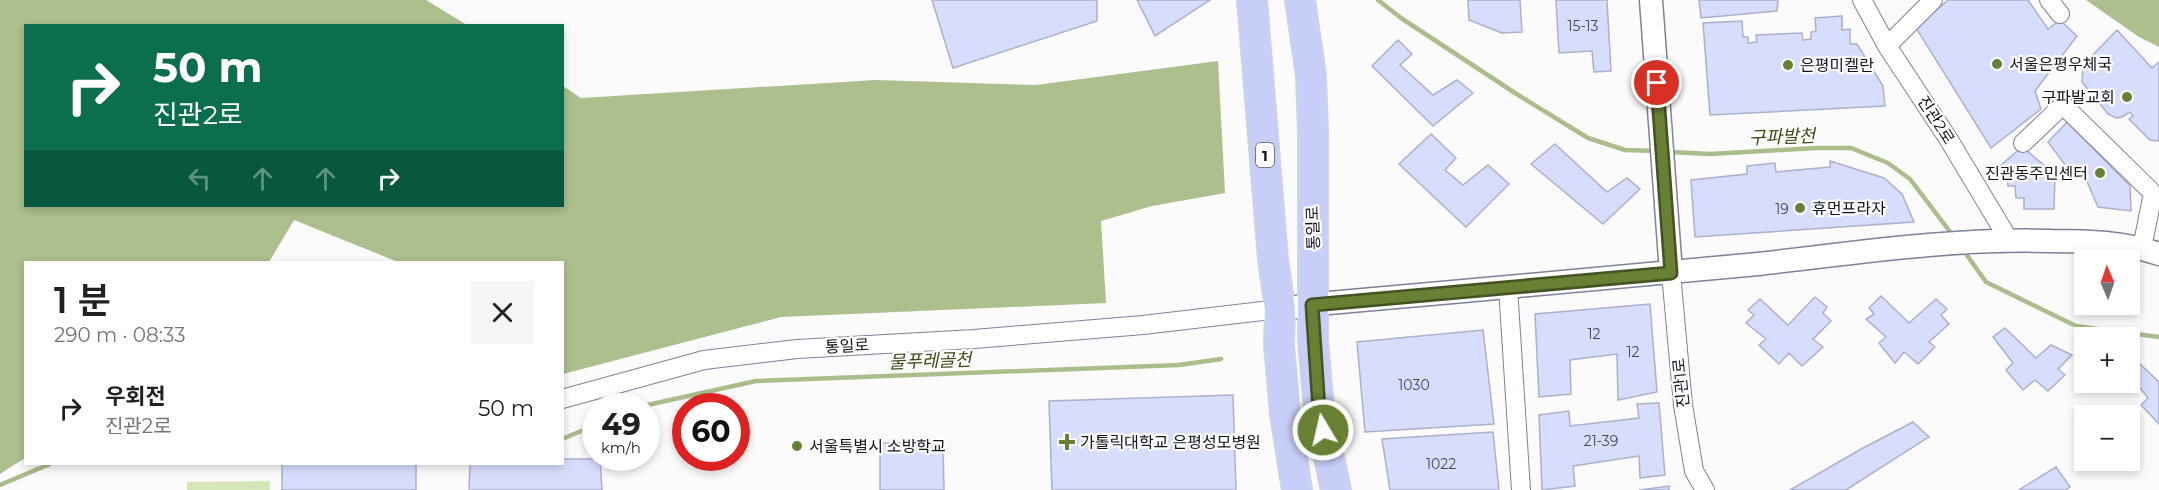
<!DOCTYPE html>
<html lang="ko">
<head>
<meta charset="utf-8">
<style>
  :root { --surface:#fff; --page:#f6f6f6; --text:#202124; --muted:#757577 }
  body { margin:0; font-family:Montserrat,"Noto Sans KR",sans-serif; background:var(--page); color:var(--text); height:100vh; display:flex; flex-direction:column; font-size:22px; white-space:nowrap }
  * { box-sizing:border-box; margin:0 }
  p { font-size:20px; color:var(--muted) }
  .icon { flex:none; width:33px; height:33px; fill:none; stroke:currentColor; stroke-width:2; stroke-linecap:round; stroke-linejoin:round }
  .map { position:relative; flex:1; overflow:hidden }
  .sheet { position:absolute; left:24px; top:261px; width:540px; height:204px; display:flex; flex-direction:column; background:var(--surface); border-radius:0px; box-shadow:0 3px 9px #0003 }
  .sheet>* { flex:none }
  .guide { position:absolute; left:24px; top:24px; width:540px; height:183px; border-radius:0px; box-shadow:0 3px 9px #0003; background:#0b6e4f; color:#fff; overflow:hidden }
  .needle { width:39px; rotate:358deg }
  .buttons { position:absolute; left:2074px; top:249px; display:grid; gap:12px }
  .buttons a { display:grid; place-items:center; width:66px; height:66px; border-radius:0px; background:var(--surface); box-shadow:0 3px 9px #0003; font-size:30px }
  .speed { position:absolute; left:582px; top:393px; display:flex; gap:12px; font-size:30px; font-weight:700; text-align:center }
  .speed>* { display:grid; place-content:center; width:78px; height:78px; border-radius:50%; background:var(--surface); box-shadow:0 3px 9px #0003; line-height:1 }
  .speed small { font-size:15px; font-weight:400 }
  .speed .limit { border:9px solid #d22; background:#fff; color:#111 }
  .pin { position:absolute; display:grid; place-items:center; width:51px; height:51px; color:#fff; margin:-26px; border:3px solid #fff; border-radius:50%; box-shadow:0 2px 6px #0007 }
  .me { position:absolute; width:66px; margin:-33px; rotate:351deg; stroke-linejoin:round; filter:drop-shadow(0 0 4px #0008) }
  .turn { display:flex; align-items:center; gap:21px; height:126px; padding:0 30px; font-size:27px }
  .turn .icon { width:78px; height:78px; stroke-width:2.5 }
  .turn b { display:block; font-size:42px; line-height:51px }
  .lanes { display:flex; align-items:center; height:57px; padding:0 30px; background:#0003; justify-content:center; gap:30px; direction:ltr }
  .lanes .off { opacity:.35 }
  .round { display:grid; place-items:center; flex:none; width:63px; height:63px; border-radius:0px; background:var(--page) }
  .overview { display:flex; align-items:center; justify-content:space-between; height:102px; padding:0 30px }
  h1 { font-size:36px; font-weight:600; line-height:45px }
  ul { padding:0; list-style:none }
  li { display:flex; align-items:center; gap:18px; height:90px; padding:0 30px }
  li div { flex:1 }
  li b { display:block; font-size:22px }
  li em { font-style:normal }
  .map>svg:first-child { display:block }
  .green { fill:#d5e6b9 }
  .forest { fill:#acbf8d }
  .lines { fill:none; stroke-linecap:round; stroke-linejoin:round }
  .stream { stroke:#aabd8b; stroke-width:4.5 }
  .building { fill:#d7ddfc; stroke:#abb0cb; stroke-width:1.5 }
  .minor-casing { stroke:#7d829b; stroke-width:20 }
  .tertiary-casing { stroke:#7d829b; stroke-width:25 }
  .primary-casing { stroke:#d5d5d6; stroke-width:32 }
  .minor { stroke:#fff; stroke-width:18 }
  .tertiary { stroke:#fff; stroke-width:22 }
  .primary { stroke:#c7cff9; stroke-width:30 }
  .route-casing { stroke:#435321; stroke-width:15 }
  .route { stroke:#678033; stroke-width:10 }
  .poi-dot { fill:#678033; stroke:#fff; stroke-width:2 }
  .labels { text-anchor:middle; dominant-baseline:central; stroke-width:4.5; stroke-linejoin:round; paint-order:stroke }
  .number-label { font-size:14px; fill:#444756 }
  .shield { fill:#fff; stroke:#5a5b62; stroke-width:1.5 }
  .shield-label { font-size:15px; font-weight:bold; fill:#13151e }
  .poi-label { font-size:16px; fill:#13151e; stroke:#fff; text-anchor:start }
  .street-label { font-size:16px; fill:#13151e; stroke:#fff }
  .water-label { font-size:18px; font-style:italic; fill:#394a13; stroke:#fff }
</style>
</head>
<body>
<div class="map">
<svg width="2159" height="490" viewBox="0 0 2159 490">
  <rect width="100%" height="100%" fill="#fbfbfb"/>
  <path class="green" d="M270 481V490H187V482Z"/>
  <path class="forest" d="M0 0H426L467 25 26 26V206H562L563 86 581 98 876 80 1036 85 1218 61 1225 193 1152 206 1101 221 1106 303 781 317 563 374 562 262H398L294 220 269 262H26L25 458 0 474Z
    M2086 0H2159V47L2139 37Z"/>
  <g class="lines">
    <path class="stream" d="M1378 0 1401 18 1515 93 1588 138 1625 150 1655 151
      M1669 152 1711 154 1816 148H1851L1888 163 1910 179 1954 237
      M1964 251 1986 282 2076 326 2159 337
      M643 406 756 381 1179 365 1221 359
      M562 439 596 425
      M0 485 50 464"/>
  </g>
  <path class="building" d="M932 0H1097V21L953 68Z
    M1137 0H1210L1155 36Z
    M1468 0H1520L1522 32 1502 33 1469 20Z
    M1556 0H1607L1611 71 1594 72 1592 51 1559 53Z
    M1699 0H1778L1777 11 1701 18Z
    M1948 0H2028L2048 29 2060 20 2077 36 2035 91 2041 109 1991 148 1916 28Z
    M1842 16V30L1850 29V44H1857L1883 86 1885 106 1710 115 1703 23 1742 21 1743 37H1748V43L1757 42 1756 35 1802 33 1803 40 1811 39V32L1816 31 1815 18Z
    M2117 30 2152 68 2159 62V141L2150 140 2129 119 2133 116 2130 112 2122 117 2116 118 2108 114 2082 82 2083 65Z
    M1398 40 1412 54 1400 65 1433 95 1457 80 1473 93 1433 126 1372 66Z
    M2067 122 2130 186 2131 211 2098 207 2085 177H2070L2066 166 2048 142Z
    M1431 134 1456 158 1445 170 1463 185 1488 165 1509 184 1466 227 1399 164Z
    M1555 144 1607 192 1627 178 1640 189 1603 224 1531 164Z
    M2022 147 2055 174 2054 209H2024V198H2016L2015 186H2008L2007 176 1998 177 2000 166Z
    M1830 161 1884 178 1902 194 1914 222 1695 237 1691 180 1747 174V166L1775 163 1776 172 1830 167Z
    M1881 296 1909 323 1936 299 1947 309 1941 315 1949 324 1929 342 1935 347 1918 364 1904 352 1895 363 1879 343 1886 337 1866 319 1874 314 1869 308Z
    M1815 297 1827 307 1823 313 1831 321 1813 339 1823 347 1802 366 1789 353 1779 364 1759 345 1766 339 1746 323 1754 315 1748 310 1760 299 1788 325Z
    M1650 304 1657 392 1618 400 1617 354 1570 360 1571 394 1539 397 1535 314Z
    M2005 328 2036 358 2051 345 2072 355 2058 369 2065 375 2048 391 2035 380 2023 390 2006 370 2013 363 1993 337Z
    M1483 330 1494 424 1365 432 1357 342Z
    M2139 363 2159 382V424L2141 405 2148 398 2130 375V369Z
    M1233 395 1236 490H1052L1049 401Z
    M1659 403 1665 475 1640 478 1639 456 1573 466 1575 486 1542 490 1539 415 1569 411 1570 426 1639 418 1637 404Z
    M1913 422 1929 437 1846 490H1790L1863 448Z
    M1493 432 1499 490H1390L1382 439Z
    M880 443H943L944 490H880Z
    M562 459H600L602 490H469L470 464H562Z
    M282 464H416V490H282Z
    M2056 467 2070 487 2065 490H2019Z
    M1669 486V490H1639Z"/>
  <g class="lines">
    <g class="minor-casing">
      <path id="minor" d="M1862 0 1887 46 1949 140 2009 240
        M2049 0 2060 14
        M1887 46 1933 0
        M2023 143 2063 105 2153 193 2142 248
        M1671 273 1683 405 1694 471 1705 490
        M1508 287 1521 490
        M562 399 704 360 797 349 974 339 1143 325 1280 309"/>
    </g>
    <g class="tertiary-casing">
      <path id="tertiary" d="M1651 0 1671 273
        M1280 309 1329 303C1472 290 1615 278 1758 264 1856 253 1953 238 2052 241 2088 241 2124 242 2159 254"/>
    </g>
    <g class="primary-casing">
      <path id="primary" d="M1252 0 1273 259 1280 309 1279 345 1285 414 1297 490
        M1300 0 1311 76 1313 131V340L1319 410 1336 490"/>
    </g>
    <use href="#minor" class="minor"/>
    <use href="#tertiary" class="tertiary"/>
    <use href="#primary" class="primary"/>
  </g>
  <g class="lines">
    <g class="route-casing">
      <path id="route" d="M1323 430 1319 410 1312 305 1671 273 1657 83"/>
    </g>
    <use href="#route" class="route"/>
  </g>
  <g class="poi-dot">
    <circle cx="1997" cy="64" r="6"/>
    <circle cx="1788" cy="65" r="6"/>
    <circle cx="2127" cy="97" r="6"/>
    <circle cx="2100" cy="173" r="6"/>
    <circle cx="1800" cy="208" r="6"/>
    <path d="M1064 433h6v6h6v6h-6v6h-6v-6h-6v-6h6z"/>
    <circle cx="797" cy="446" r="6"/>
  </g>
  <g class="labels">
    <g class="number-label">
      <text x="1583" y="26">15-13</text>
      <text x="1782" y="209">19</text>
      <text x="1594" y="334">12</text>
      <text x="1633" y="352">12</text>
      <text x="1414" y="385">1030</text>
      <text x="1601" y="441">21-39</text>
      <text x="1441" y="464">1022</text>
    </g>
    <rect class="shield" x="1256" y="143" width="18" height="24" rx="4.5"/>
    <g class="shield-label">
      <text x="1265" y="155">1</text>
    </g>
    <g class="poi-label">
      <text x="2009" y="64">서울은평우체국</text>
      <text x="1800" y="65">은평미켈란</text>
      <text x="2115" y="97" text-anchor="end">구파발교회</text>
      <text x="2088" y="173" text-anchor="end">진관동주민센터</text>
      <text x="1812" y="208">휴먼프라자</text>
      <text x="1080" y="442">가톨릭대학교 은평성모병원</text>
      <text x="809" y="446">서울특별시 소방학교</text>
    </g>
    <g class="street-label">
      <text transform="translate(1936 120) rotate(57)">진관2로</text>
      <text transform="translate(1313 228) rotate(-92)">통일로</text>
      <text transform="translate(847 346) rotate(-3)">통일로</text>
      <text transform="translate(1681 383) rotate(-96)">진관1로</text>
    </g>
    <g class="water-label">
      <text transform="translate(1782 137) rotate(-2)">구파발천</text>
      <text transform="translate(930 361) rotate(-2)">물푸레골천</text>
    </g>
  </g>
</svg>
<div class="buttons">
<a><svg class="needle" viewBox="-14 -14 28 28"><path d="M0-13l5 13h-10z" fill="#e53935"/><path d="M0 13l5-13h-10z" fill="#757577"/></svg></a>
<a>+</a>
<a>−</a>
</div>
<div class="speed"><div>49<small>km/h</small></div><div class="limit">60</div></div>
<div class="pin" style="left:1657px;top:83px;background:#d93025"><svg class="icon" aria-label="arrive" viewBox="0 0 24 24"><path d="M6 21V4h12l-3 4 3 4H6"/></svg></div>
<svg class="me" style="left:1323px;top:430px" viewBox="-20 -20 40 40"><circle r="17" fill="#678033" stroke="#fff" stroke-width="3"/><path d="M0-11L8 9 0 5-8 9z" fill="#fff"/></svg>
<div class="guide">
<div class="turn"><svg class="icon" aria-label="right" viewBox="0 0 24 24"><path d="M7 20v-9h11M14 6l5 5-5 5"/></svg><div><b>50 m</b>진관2로</div></div>
<div class="lanes"><svg class="icon off" aria-label="left" viewBox="0 0 24 24"><path d="M17 20v-9H6M10 6l-5 5 5 5"/></svg><svg class="icon off" aria-label="ahead" viewBox="0 0 24 24"><path d="M12 20V5M6 11l6-6 6 6"/></svg><svg class="icon off" aria-label="ahead" viewBox="0 0 24 24"><path d="M12 20V5M6 11l6-6 6 6"/></svg><svg class="icon" aria-label="right" viewBox="0 0 24 24"><path d="M7 20v-9h11M14 6l5 5-5 5"/></svg></div>
</div>
<section class="sheet">
<div class="overview"><div><h1>1 분</h1><p>290 m · 08:33</p></div><a class="round"><svg class="icon" aria-label="close" viewBox="0 0 24 24"><path d="M6 6l12 12M18 6L6 18"/></svg></a></div>
<ul>
<li><svg class="icon" aria-label="right" viewBox="0 0 24 24"><path d="M7 20v-9h11M14 6l5 5-5 5"/></svg><div><b>우회전</b><p>진관2로</p></div><em>50 m</em></li>
</ul>
</section>
</div>
</body>
</html>
